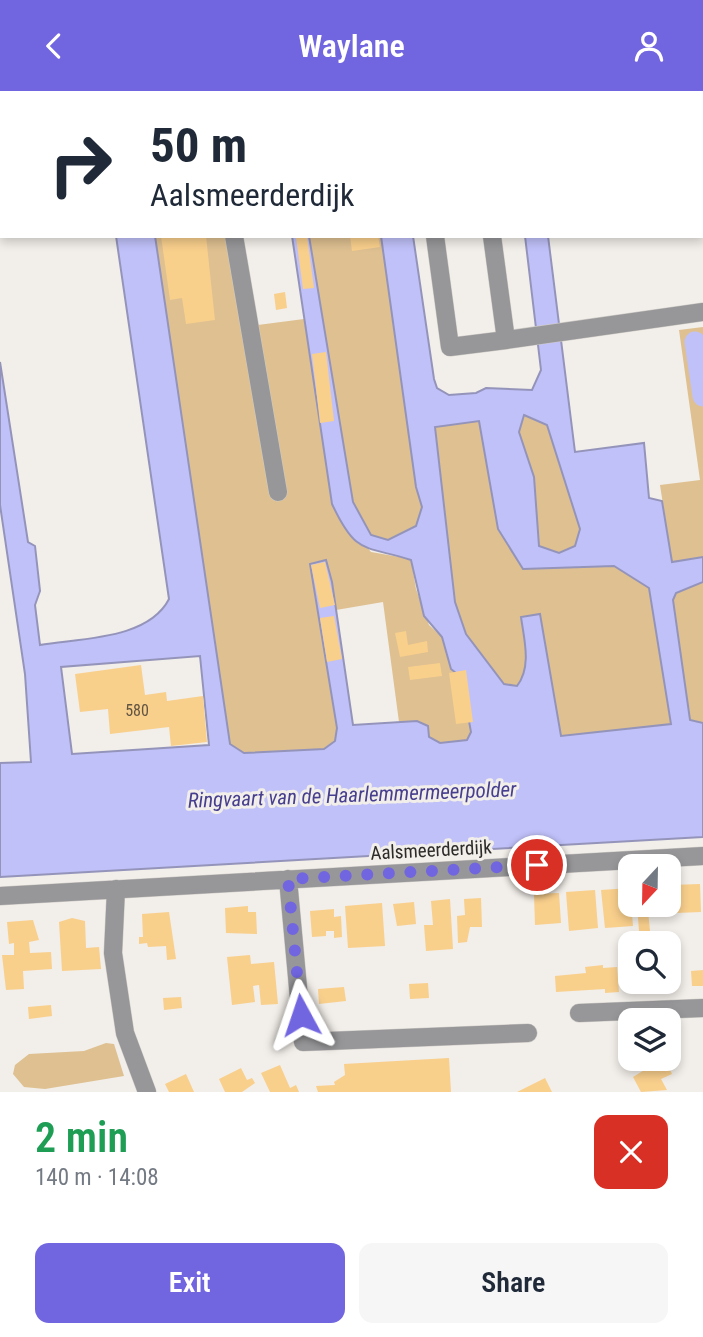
<!DOCTYPE html>
<html lang="en">
<head>
<meta charset="utf-8">
<style>
  :root { --surface:#fff; --page:#f6f6f7; --text:#1f2937; --muted:#747a83; --accent:#7165e0 }
  body { margin:0; font-family:"Roboto Condensed",sans-serif; background:var(--page); color:var(--text); height:100vh; display:flex; flex-direction:column; font-size:26px; white-space:nowrap }
  * { box-sizing:border-box; margin:0 }
  p { font-size:23px; color:var(--muted) }
  .icon { flex:none; width:38px; height:38px; fill:none; stroke:currentColor; stroke-width:2; stroke-linecap:round; stroke-linejoin:round }
  .map { position:relative; height:1001px; overflow:hidden }
  .sheet { display:flex; flex-direction:column; background:var(--surface); flex:1 }
  .sheet>* { flex:none }
  .guide { position:absolute; left:0px; top:0px; width:704px; height:147px; box-shadow:0 4px 10px #0003; background:#fff; color:var(--text); overflow:hidden }
  .needle { width:46px; rotate:202deg }
  .controls { position:absolute; left:618px; top:763px; display:grid; gap:14px }
  .controls a { display:grid; place-items:center; width:63px; height:63px; border-radius:14px; background:var(--surface); box-shadow:0 4px 10px #0003; font-size:35px }
  .pin { position:absolute; display:grid; place-items:center; width:60px; height:60px; color:#fff; margin:-30px; border:4px solid #fff; border-radius:50%; box-shadow:0 2px 7px #0007 }
  .me { position:absolute; width:77px; margin:-38px; rotate:355deg; stroke-linejoin:round; filter:drop-shadow(0 0 5px #0008) }
  .turn { display:flex; align-items:center; gap:24px; height:147px; padding:0 35px; font-size:32px }
  .turn .icon { width:91px; height:91px; stroke-width:2.5 }
  .turn b { display:block; font-size:49px; line-height:60px }
  .round { display:grid; place-items:center; flex:none; width:74px; height:74px; border-radius:14px; background:var(--page) }
  .overview { display:flex; align-items:center; justify-content:space-between; height:119px; padding:0 35px }
  h1 { font-size:42px; font-weight:600; line-height:52px; color:#1e9e55 }
  .button { display:flex; gap:14px; margin-top:auto; padding:14px 35px }
  .button a { flex:1; height:80px; border-radius:14px; background:var(--accent); color:#fff; font-size:28px; font-weight:600; line-height:80px; text-align:center }
  .button a+a { background:var(--page); color:var(--text) }
  header { display:flex; justify-content:space-between; align-items:center; height:91px; padding:0 35px; background:var(--accent); color:#fff; font-size:32px; font-weight:600 }
  .map>svg:first-child { display:block }
  .green { fill:#dec091 }
  .water { fill:#c0c1f9; stroke:#9494bb; stroke-width:2; fill-rule:evenodd }
  .lines { fill:none; stroke-linecap:round; stroke-linejoin:round }
  .canal { stroke:#c0c1f9; stroke-width:21 }
  .building { fill:#f9cf8c }
  .minor-casing { stroke:#cfcbc7; stroke-width:19 }
  .minor { stroke:#979799; stroke-width:18 }
  .route { stroke:#7165e0; stroke-width:12; stroke-dasharray:0 21.6 }
  .labels { text-anchor:middle; dominant-baseline:central; stroke-width:6; stroke-linejoin:round; paint-order:stroke }
  .number-label { font-size:16px; fill:#605442 }
  .street-label { font-size:19px; fill:#2d2b2a; stroke:#f2eee9 }
  .water-label { font-size:21px; font-style:italic; fill:#463e8e; stroke:#f2eee9 }
</style>
</head>
<body>
<header><svg class="icon" aria-label="back" viewBox="0 0 24 24"><path d="M15 5l-7 7 7 7"/></svg>Waylane<svg class="icon" aria-label="person" viewBox="0 0 24 24"><circle cx="12" cy="8" r="4"/><path d="M4 21q1-7 8-7t8 7"/></svg></header>
<div class="map">
<svg width="703" height="1001" viewBox="0 0 703 1001">
  <rect width="100%" height="100%" fill="#f2eee9"/>
  <path class="green" d="M155 145H238L251 235 304 228 332 413 371 461 411 468 416 498 429 534 442 546 451 578 461 586 466 602 471 641 467 649 440 653 429 646 427 635 417 630 399 631 383 511 336 519 326 469 310 474 337 638 335 650 324 658 244 662 230 653Z
    M309 145H381L416 396 422 416 416 435 388 449 371 445 353 411Z
    M703 236V466L672 471 660 394 700 389 679 239Z
    M524 324 547 334 580 438 575 455 560 462 539 455 534 386 519 341Z
    M479 330 498 438 523 478 614 475 649 497 671 633 561 645 521 526C524 548 532 576 517 595L504 593 466 543 455 511 434 336Z
    M703 491V632L690 629 673 509 676 502Z
    M106 952 114 953 124 985 45 998 24 996 13 983 15 974 29 963 84 960Z"/>
  <path class="water" d="M116 145H155L230 653 244 662 324 658 335 650 337 637 310 473 326 469 332 491 353 634 417 630 428 635 429 646 440 652 467 649 471 641 461 586 451 578 442 546 424 525 411 469C363 454 356 464 332 413L292 145H309L353 411 371 444 388 449 416 435 422 416 416 396 381 145H413L434 288 437 297 449 304 476 302 486 297 532 299 541 279 525 145H548L575 361 644 352 649 407 662 410 672 471 703 466V491L676 502 673 509 690 629 703 632V746L0 786V672L31 671 25 583 0 414V271L28 451 35 455 40 500 35 514 40 554C80 547 148 549 169 508ZM524 324 547 334 580 438 575 455 559 462 539 455 534 386 519 341ZM479 330 498 438 523 478 614 475 649 497 671 633 561 645 540 523 521 526C524 548 532 576 517 595L504 593 466 543 455 511 435 336ZM200 565 209 654 72 663 61 576Z"/>
  <g class="lines">
    <path class="canal" d="M695 251 703 305"/>
  </g>
  <path class="building" d="M161 145H206L215 229 186 233 182 207 170 209Z
    M307 145 314 197 303 198 296 146Z
    M350 145H378L380 156 352 160Z
    M285 201 287 217 276 219 274 203Z
    M326 261 334 330 320 332 312 263Z
    M325 471 335 514 320 517 311 474Z
    M334 525 342 568 327 571 320 527Z
    M406 540 408 554 427 550 428 561 400 566 395 542Z
    M440 572 442 585 410 589 408 576Z
    M141 574 145 604 166 601 167 610 203 605 207 651 171 655 169 636 110 643 108 618 80 621 75 583Z
    M466 579 473 631 456 633 449 582Z
    M700 793 701 821 676 822 671 794Z
    M630 797 633 835 605 837 601 799Z
    M595 799 598 837 569 840 566 801Z
    M559 802 561 832 535 834 534 803Z
    M481 807 482 836H470L467 851 458 852 457 825 465 824 464 808Z
    M450 808 453 858 426 860 424 834H433L431 810Z
    M414 811 416 833 397 835 393 813Z
    M382 812 385 855 348 857 345 815Z
    M637 814H666V818L648 819 650 840H639Z
    M248 815V821H256L257 843 226 842 225 817Z
    M334 818V826L341 825 342 846 334 847V840H326V845L312 846 310 820Z
    M169 821 176 868 167 869 166 855 148 856 147 852 139 853V846H143L142 823Z
    M72 827 85 830 86 857 99 856 101 878 62 880 59 831Z
    M33 829 39 849 29 851 30 862 51 861 52 878 23 880 24 898 6 899 2 864H14V852L9 853 7 831Z
    M250 864 251 873 274 871 278 913 261 914 259 894 253 895 255 911 232 914 227 866Z
    M603 874V877L617 876 619 901 605 902V898L556 901 555 885 586 882 585 876Z
    M703 879V895H692L691 880Z
    M624 882H630V891H640V900H624Z
    M428 892 429 907 410 908 409 893Z
    M344 896 346 910 319 913 318 898Z
    M181 906 182 917 164 919 163 907Z
    M51 914 52 925 29 928 28 916Z
    M449 967 451 1001H318L316 995 335 994 334 991 345 984 344 973Z
    M662 968H665L672 983 661 988 667 999 641 1001 633 986Z
    M280 974 290 997 296 994 299 1001H270L261 982Z
    M241 977 247 989 252 987 255 992 242 1001H225L219 988Z
    M186 983 194 1001H169L165 993Z
    M545 987 552 1001H517Z"/>
  <g class="lines">
    <g class="minor-casing">
      <path id="minor" d="M169 0 170 2
        M414 0 415 2
        M234 145 278 401
        M435 145 450 256 506 249
        M492 145 506 249 703 221
        M288 788 303 951 528 942
        M116 798 113 862 125 942 147 1001
        M0 805 703 765
        M579 922 703 917"/>
    </g>
    <use href="#minor" class="minor"/>
  </g>
  <g class="lines">
    <path class="route" d="M301 924 288 788 537 774"/>
  </g>
  <g class="labels">
    <g class="number-label">
      <text x="137" y="619">580</text>
    </g>
    <g class="street-label">
      <text transform="translate(431 759) rotate(-3)">Aalsmeerderdijk</text>
    </g>
    <g class="water-label">
      <text transform="translate(352 704) rotate(-2)">Ringvaart van de Haarlemmermeerpolder</text>
    </g>
  </g>
</svg>
<div class="controls">
<a><svg class="needle" viewBox="-14 -14 28 28"><path d="M0-13l5 13h-10z" fill="#e53935"/><path d="M0 13l5-13h-10z" fill="#747a83"/></svg></a>
<a><svg class="icon" aria-label="search" viewBox="0 0 24 24"><circle cx="10" cy="10" r="6"/><path d="M15 15l6 6"/></svg></a>
<a><svg class="icon" aria-label="layers" viewBox="0 0 24 24"><path d="M12 4l9 5-9 5-9-5zM3 14l9 5 9-5"/></svg></a>
</div>
<div class="pin" style="left:537px;top:774px;background:#d93025"><svg class="icon" aria-label="arrive" viewBox="0 0 24 24"><path d="M6 21V4h12l-3 4 3 4H6"/></svg></div>
<svg class="me" style="left:301px;top:924px" viewBox="-20 -20 40 40"><path d="M0-17L14 15 0 8-14 15z" fill="#7165e0" stroke="#fff" stroke-width="4"/></svg>
<div class="guide">
<div class="turn"><svg class="icon" aria-label="right" viewBox="0 0 24 24"><path d="M7 20v-9h11M14 6l5 5-5 5"/></svg><div><b>50 m</b>Aalsmeerderdijk</div></div>
</div>
</div>
<section class="sheet">
<div class="overview"><div><h1>2 min</h1><p>140 m · 14:08</p></div><a class="round" style="background:#d93025;color:#fff"><svg class="icon" aria-label="close" viewBox="0 0 24 24"><path d="M6 6l12 12M18 6L6 18"/></svg></a></div>
<div class="button"><a>Exit</a><a>Share</a></div>
</section>
</body>
</html>
